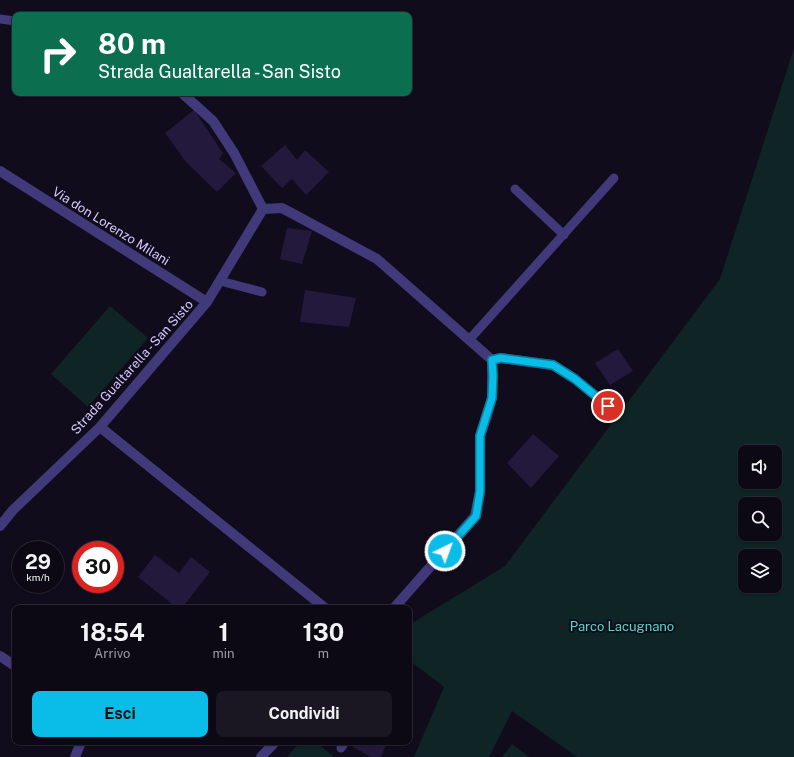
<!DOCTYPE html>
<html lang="it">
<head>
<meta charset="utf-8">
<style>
  :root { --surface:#0c0915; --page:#1a1722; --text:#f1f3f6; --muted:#9a9aa0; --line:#2c2a34; --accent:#09bde8 }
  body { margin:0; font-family:"Public Sans",sans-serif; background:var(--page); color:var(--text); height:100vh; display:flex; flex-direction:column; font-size:15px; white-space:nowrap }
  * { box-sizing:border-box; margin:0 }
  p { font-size:13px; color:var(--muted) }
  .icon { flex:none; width:22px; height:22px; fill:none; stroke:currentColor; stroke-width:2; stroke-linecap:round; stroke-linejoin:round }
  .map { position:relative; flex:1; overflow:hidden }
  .drawer { position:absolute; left:12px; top:605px; width:400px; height:140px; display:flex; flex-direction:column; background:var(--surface); border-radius:8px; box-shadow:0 1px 3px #0004,0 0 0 1px var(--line) }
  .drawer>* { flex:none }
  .top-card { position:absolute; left:12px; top:12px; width:400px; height:84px; border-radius:8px; box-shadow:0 1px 3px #0004,0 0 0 1px var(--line); background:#0b6e4f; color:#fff; overflow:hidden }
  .controls { position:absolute; left:738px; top:445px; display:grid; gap:8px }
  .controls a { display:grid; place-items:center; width:44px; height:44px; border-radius:8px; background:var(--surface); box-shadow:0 1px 3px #0004,0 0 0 1px var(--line); font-size:20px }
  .speed { position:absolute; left:12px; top:541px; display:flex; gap:8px; font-size:20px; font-weight:700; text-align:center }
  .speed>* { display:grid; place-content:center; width:52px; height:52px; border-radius:50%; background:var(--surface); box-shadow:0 1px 3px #0004,0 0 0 1px var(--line); line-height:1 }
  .speed small { font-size:10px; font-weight:400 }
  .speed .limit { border:6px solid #d22; background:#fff; color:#111 }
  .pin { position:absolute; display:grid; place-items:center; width:34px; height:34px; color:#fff; margin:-17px; border:2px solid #fff; border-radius:50%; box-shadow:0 1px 4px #0007 }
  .me { position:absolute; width:44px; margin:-22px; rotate:42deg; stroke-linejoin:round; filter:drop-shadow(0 0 3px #0008) }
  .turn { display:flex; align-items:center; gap:14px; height:84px; padding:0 20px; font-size:18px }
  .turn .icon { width:52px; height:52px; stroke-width:2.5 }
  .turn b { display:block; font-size:28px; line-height:34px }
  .eta { display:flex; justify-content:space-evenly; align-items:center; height:68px; text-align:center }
  .eta b { font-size:24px; font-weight:700; line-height:28px }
  .primary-button { display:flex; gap:8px; margin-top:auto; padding:8px 20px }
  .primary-button a { flex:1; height:46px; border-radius:8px; background:var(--accent); color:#111; font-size:16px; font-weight:700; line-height:46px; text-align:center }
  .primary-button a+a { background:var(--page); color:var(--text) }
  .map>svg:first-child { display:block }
  .green { fill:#0f2425; fill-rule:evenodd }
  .building { fill:#23193c }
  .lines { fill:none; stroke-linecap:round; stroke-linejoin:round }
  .service { stroke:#413979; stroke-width:9 }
  .minor { stroke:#413979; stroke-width:10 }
  .route-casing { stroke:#067b97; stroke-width:10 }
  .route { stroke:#09bde8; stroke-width:7 }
  .labels { text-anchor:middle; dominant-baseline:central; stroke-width:4; stroke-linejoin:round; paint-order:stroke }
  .street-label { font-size:13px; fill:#d4c9fd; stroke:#100c1c }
  .park-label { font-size:13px; fill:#59d8c5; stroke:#100c1c }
</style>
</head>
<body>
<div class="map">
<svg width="794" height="757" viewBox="0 0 794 757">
  <rect width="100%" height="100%" fill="#100c1c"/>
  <path class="green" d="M794 48V757H577L512 711 489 757H414L444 687 409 660V625L505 566 720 279ZM745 452H775V482H745ZM745 504H775V534H745ZM745 556H775V586H745Z
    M110 306 148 338 88 407 51 374Z
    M300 742H316L334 757H287Z
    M512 744 529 757H502Z"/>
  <path class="building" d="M194 110 223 153 219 159 236 173 217 192 186 162 165 133Z
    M285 145 297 160 305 150 329 172 306 195 292 179 282 188 261 166Z
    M287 228 312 231 302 264 280 259Z
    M305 290 356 298 349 327 300 322Z
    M618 349 633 371 610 385 595 363Z
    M533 434 559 456 531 488 507 463Z
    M155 555 179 573 191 557 210 572 182 608H177L138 577Z
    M355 742H387L381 757H371L353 747Z"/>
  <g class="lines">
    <path class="service" d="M0 19 15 21
      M515 189 564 235
      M220 281 262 292
      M469 340 614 178
      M341 748 345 742"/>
    <path class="minor" d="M182 93 213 121 234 153 263 209
      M0 171 207 302
      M492 360 501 358 553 365 575 379 608 406
      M100 427 325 608
      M0 526 13 510 100 427 207 302 263 209 282 208 377 259 492 360
      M394 608 475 516 480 491V436L492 398V360
      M0 656 15 666
      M75 757 81 742
      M261 757 275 742"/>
  </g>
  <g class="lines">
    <g class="route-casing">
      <path id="route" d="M445 551 476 516 480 491V436L492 398 493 376 492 360 501 358 553 365 575 379 608 406"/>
    </g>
    <use href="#route" class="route"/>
  </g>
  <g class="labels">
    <g class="street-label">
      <text transform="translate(111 226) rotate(32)">Via don Lorenzo Milani</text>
      <text transform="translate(132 367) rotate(-48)">Strada Gualtarella - San Sisto</text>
    </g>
    <g class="park-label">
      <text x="622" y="626">Parco Lacugnano</text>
    </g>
  </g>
</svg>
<div class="controls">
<a><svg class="icon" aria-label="sound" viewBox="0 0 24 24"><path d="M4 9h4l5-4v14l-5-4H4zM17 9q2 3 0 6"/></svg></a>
<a><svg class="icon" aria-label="search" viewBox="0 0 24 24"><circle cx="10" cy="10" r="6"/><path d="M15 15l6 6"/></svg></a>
<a><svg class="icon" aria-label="layers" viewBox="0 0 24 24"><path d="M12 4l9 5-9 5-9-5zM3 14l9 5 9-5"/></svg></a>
</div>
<div class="speed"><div>29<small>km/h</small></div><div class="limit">30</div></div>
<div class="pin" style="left:608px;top:406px;background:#d93025"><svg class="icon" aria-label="arrive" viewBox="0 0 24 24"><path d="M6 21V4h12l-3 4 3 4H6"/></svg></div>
<svg class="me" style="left:445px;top:551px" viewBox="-20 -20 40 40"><circle r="17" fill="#09bde8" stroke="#fff" stroke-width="3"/><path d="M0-11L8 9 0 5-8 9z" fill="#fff"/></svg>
<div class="top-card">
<div class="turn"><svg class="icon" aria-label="right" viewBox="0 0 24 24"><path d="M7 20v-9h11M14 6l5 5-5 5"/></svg><div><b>80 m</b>Strada Gualtarella - San Sisto</div></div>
</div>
<section class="drawer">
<div class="eta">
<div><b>18:54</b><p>Arrivo</p></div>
<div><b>1</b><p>min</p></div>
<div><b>130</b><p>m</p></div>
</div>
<div class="primary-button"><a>Esci</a><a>Condividi</a></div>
</section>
</div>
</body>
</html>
